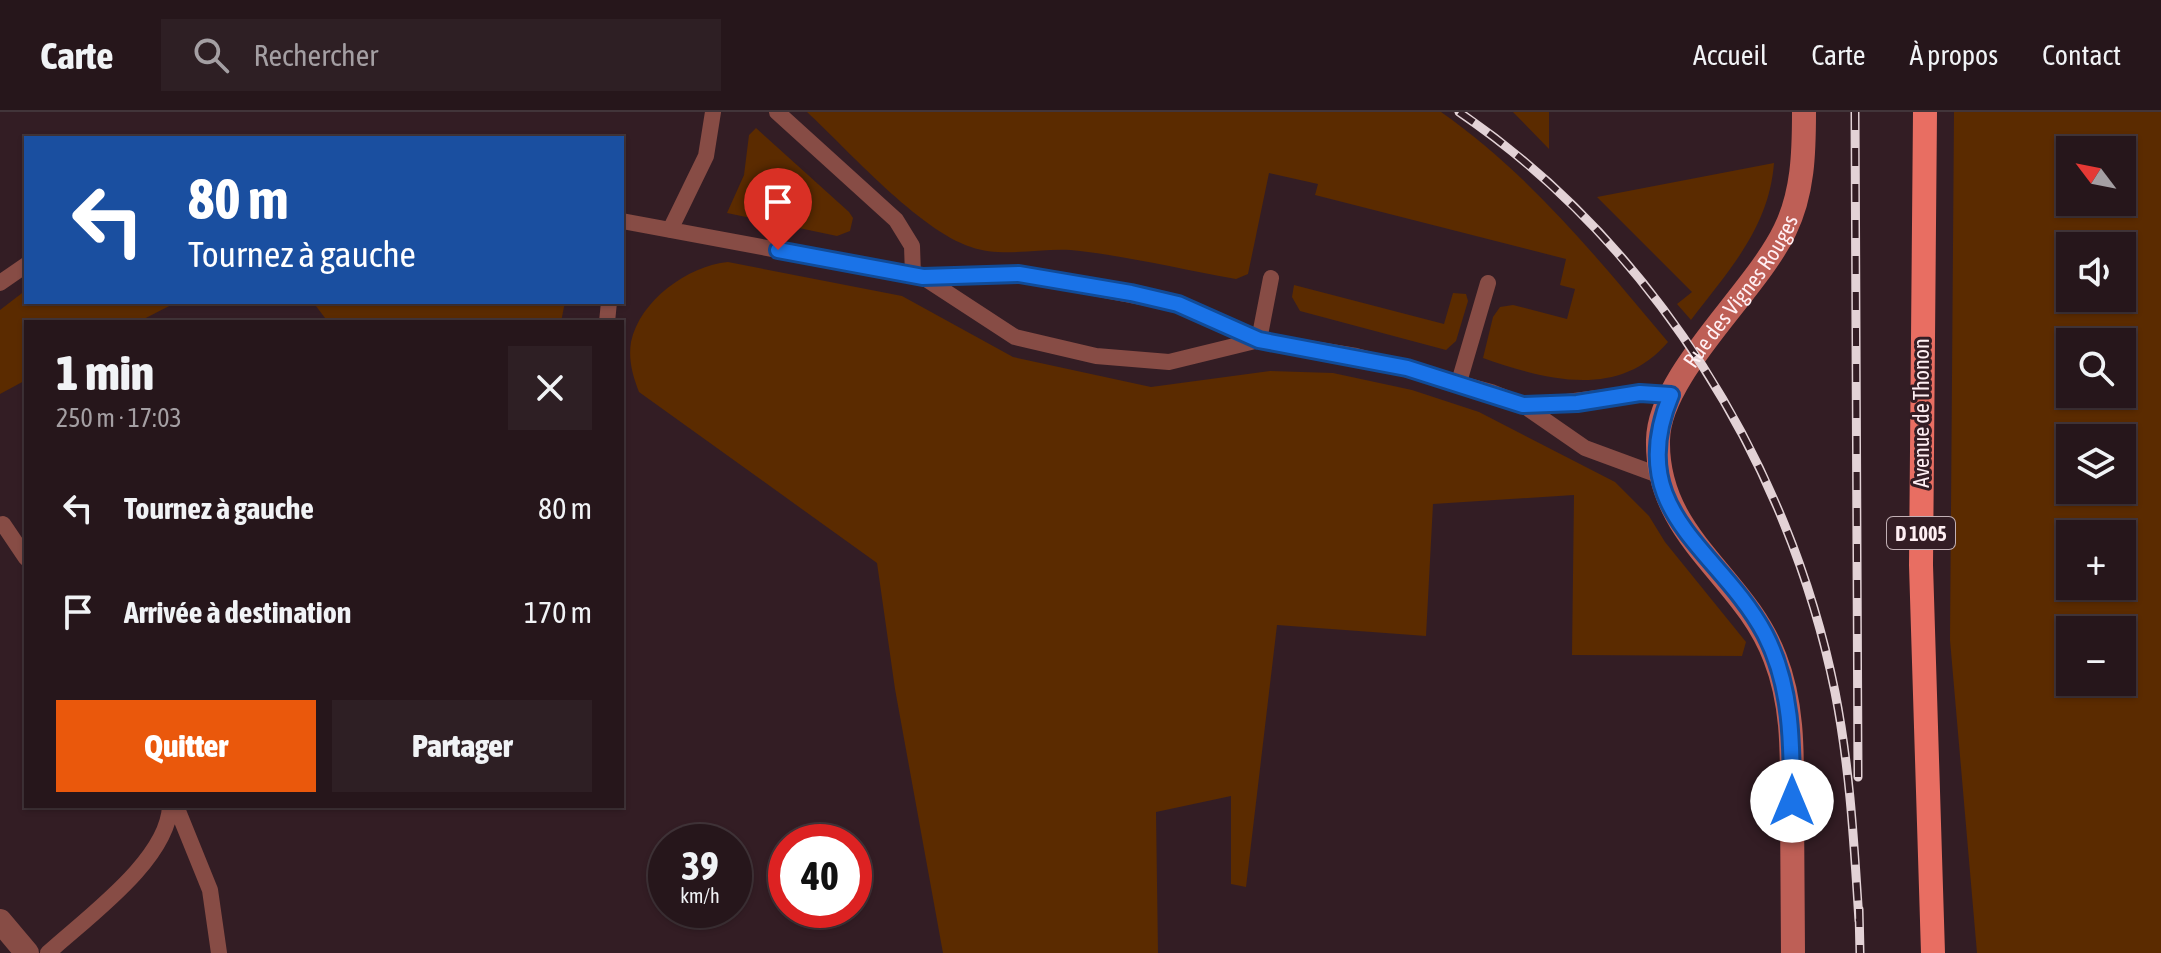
<!DOCTYPE html>
<html lang="fr">
<head>
<meta charset="utf-8">
<style>
  :root { --surface:#26161b; --page:#2e1f24; --text:#f1f3f6; --muted:#a49fa3; --line:#42353a; --accent:#ea580c }
  body { margin:0; font-family:"Asap Condensed",sans-serif; background:var(--page); color:var(--text); height:100vh; display:flex; flex-direction:column; font-size:30px; white-space:nowrap }
  * { box-sizing:border-box; margin:0 }
  p { font-size:26px; color:var(--muted) }
  .icon { flex:none; width:44px; height:44px; fill:none; stroke:currentColor; stroke-width:2; stroke-linecap:round; stroke-linejoin:round }
  .map { position:relative; flex:1; overflow:hidden }
  .drawer { position:absolute; left:24px; top:208px; width:600px; height:488px; display:flex; flex-direction:column; background:var(--surface); border-radius:0px; box-shadow:0 2px 6px #0004,0 0 0 2px var(--line) }
  .drawer>* { flex:none }
  .hud { position:absolute; left:24px; top:24px; width:600px; height:168px; border-radius:0px; box-shadow:0 2px 6px #0004,0 0 0 2px var(--line); background:#1a4fa0; color:#fff; overflow:hidden }
  .needle { width:52px; rotate:302deg }
  .fabs { position:absolute; left:2056px; top:24px; display:grid; gap:16px }
  .fabs a { display:grid; place-items:center; width:80px; height:80px; border-radius:0px; background:var(--surface); box-shadow:0 2px 6px #0004,0 0 0 2px var(--line); font-size:40px }
  .speed { position:absolute; left:648px; top:712px; display:flex; gap:16px; font-size:40px; font-weight:700; text-align:center }
  .speed>* { display:grid; place-content:center; width:104px; height:104px; border-radius:50%; background:var(--surface); box-shadow:0 2px 6px #0004,0 0 0 2px var(--line); line-height:1 }
  .speed small { font-size:20px; font-weight:400 }
  .speed .limit { border:12px solid #d22; background:#fff; color:#111 }
  .pin { position:absolute; display:grid; place-items:center; width:68px; height:68px; color:#fff; margin:-82px -34px; border-radius:50% 50% 50% 0; rotate:-45deg; box-shadow:0 0 8px #0007 }
  .pin .icon { rotate:45deg }
  .me { position:absolute; width:88px; margin:-44px; rotate:0deg; stroke-linejoin:round; filter:drop-shadow(0 0 6px #0008) }
  .turn { display:flex; align-items:center; gap:28px; height:168px; padding:0 32px; font-size:36px }
  .turn .icon { width:104px; height:104px; stroke-width:2.5 }
  .turn b { display:block; font-size:56px; line-height:68px }
  .round { display:grid; place-items:center; flex:none; width:84px; height:84px; border-radius:0px; background:var(--page) }
  .headline { display:flex; align-items:center; justify-content:space-between; height:136px; padding:0 32px }
  h1 { font-size:48px; font-weight:800; line-height:60px }
  .action { display:flex; gap:16px; margin-top:auto; padding:16px 32px }
  .action a { flex:1; height:92px; border-radius:0px; background:var(--accent); color:#fff; font-size:32px; font-weight:800; line-height:92px; text-align:center }
  .action a+a { background:var(--page); color:var(--text) }
  ul { padding:0; list-style:none }
  li { display:flex; align-items:center; gap:24px; height:104px; padding:0 32px }
  li div { flex:1 }
  li b { display:block; font-size:30px }
  li em { font-style:normal }
  header { display:flex; align-items:center; gap:48px; box-sizing:border-box; height:112px; padding:0 40px; background:var(--surface); border-bottom:2px solid var(--line) }
  header strong { font-size:38px }
  nav { display:flex; gap:44px; margin-inline-start:auto; font-size:28px }
  .search { width:560px; height:72px; background:var(--page); display:flex; align-items:center; gap:20px; box-sizing:border-box; padding:0 28px; border-radius:0px; color:var(--muted); font-size:30px }
  .map>svg:first-child { display:block }
  .green { fill:#5b2b00; fill-rule:evenodd }
  .lines { fill:none; stroke-linecap:round; stroke-linejoin:round }
  .lane { stroke:#874c45; stroke-width:16 }
  .street { stroke:#874c45; stroke-width:24 }
  .secondary { stroke:#be5f56; stroke-width:24 }
  .primary { stroke:#e86e62; stroke-width:24 }
  .rail-casing { stroke:#e3d2d6; stroke-width:9 }
  .rail { stroke:#331d24; stroke-width:6; stroke-dasharray:18; stroke-linecap:butt }
  .route-casing { stroke:#114b97; stroke-width:20 }
  .route { stroke:#1a73e8; stroke-width:14 }
  .labels { text-anchor:middle; dominant-baseline:central; stroke-width:6; stroke-linejoin:round; paint-order:stroke }
  .shield { fill:#331d24; stroke:#c2b0b5; stroke-width:2 }
  .shield-label { font-size:20px; font-weight:bold; fill:#ffeff3 }
  .street-label { font-size:22px; fill:#ffeff3; stroke:#331d24 }
</style>
</head>
<body>
<header>
<strong>Carte</strong>
<div class="search"><svg class="icon" aria-label="search" viewBox="0 0 24 24"><circle cx="10" cy="10" r="6"/><path d="M15 15l6 6"/></svg>Rechercher</div>
<nav><a>Accueil</a><a>Carte</a><a>À propos</a><a>Contact</a></nav>
</header>
<div class="map">
<svg width="2161" height="841" viewBox="0 0 2161 841">
  <rect width="100%" height="100%" fill="#331d24"/>
  <path class="green" d="M807 0H1441C1530 62 1599 148 1668 230 1619 288 1546 268 1483 246L1493 205 1500 195 1513 193 1567 207 1575 177 1560 173 1566 147 1315 83 1318 72 1269 61 1248 162 1236 167C1184 158 1132 145 1080 139 1045 134 1005 147 971 135 919 118 848 38 807 0Z
    M1513 0H1549V37Z
    M1954 0H2161V841H1977L1950 528ZM2070 38H2122V90H2070ZM2122 134V186H2070V134ZM2122 230V282H2070V230ZM2070 326H2122V378H2070ZM2122 422V474H2070V422ZM2122 518V570H2070V518Z
    M756 16 849 100 853 106 850 119 837 124 727 101 744 63 749 23Z
    M1774 51C1769 116 1729 158 1691 208L1677 192 1692 180 1597 85Z
    M728 150 902 184 1013 245 1151 275 1270 259 1333 261 1412 278 1479 300 1615 370 1649 404 1665 430 1746 530 1742 544 1572 543 1574 383 1433 392 1426 524 1277 513 1246 775 1231 772V684L1156 700 1158 841H943L895 577 877 451 639 280C633 264 628 248 631 230 640 188 688 154 728 150Z
    M1294 173 1444 212 1453 181 1466 182 1468 189 1456 229 1446 238 1300 199 1292 185Z
    M26 178V190H177L138 210H26V268L0 282V198Z
    M313 190H565L561 210H328Z"/>
  <g class="lines">
    <path class="lane" d="M777 0 896 108 912 134 913 163
      M622 109 923 165 1019 162 1178 192 1259 228 1356 244 1491 280 1523 293 1585 336 1661 364
      M670 118 706 44 713 0
      M923 165 1015 225 1096 244 1169 250 1259 228
      M0 171 26 153
      M607 210 609 190
      M1259 228 1271 166
      M1459 270 1488 171
      M1523 293C1571 293 1626 277 1671 283
      M3 412 26 446
      M176 694 210 778 219 841
      M48 841C86 806 168 748 170 694"/>
    <path class="street" d="M0 809 27 841"/>
    <path class="secondary" id="s1" d="M1793 841C1793 793 1792 744 1792 696 1792 646 1794 594 1775 546 1744 463 1656 426 1658 328 1659 262 1755 181 1785 118 1803 81 1804 41 1804 0"/>
    <path class="primary" d="M1925 0 1921 453 1933 841"/>
    <g class="rail-casing">
      <path id="rail" d="M1459 0C1653 132 1789 352 1835 580 1850 656 1854 732 1859 809
        M1855 0 1858 665
        M1859 797 1860 841"/>
    </g>
    <use href="#rail" class="rail"/>
  </g>
  <g class="lines">
    <g class="route-casing">
      <path id="route" d="M778 138 923 165 1019 162 1131 181 1178 192 1259 228 1407 256 1523 293 1577 291 1640 281 1671 283C1622 400 1719 436 1765 522 1792 574 1792 632 1792 689"/>
    </g>
    <use href="#route" class="route"/>
  </g>
  <g class="labels">
    <rect class="shield" x="1887" y="405" width="68" height="32" rx="6"/>
    <g class="shield-label">
      <text x="1921" y="421">D 1005</text>
    </g>
    <g class="street-label">
      <text stroke="none"><textPath href="#s1" startOffset="722">Rue des Vignes Rouges</textPath></text>
      <text transform="translate(1921 301) rotate(-90)">Avenue de Thonon</text>
    </g>
  </g>
</svg>
<div class="fabs">
<a><svg class="needle" viewBox="-14 -14 28 28"><path d="M0-13l5 13h-10z" fill="#e53935"/><path d="M0 13l5-13h-10z" fill="#a49fa3"/></svg></a>
<a><svg class="icon" aria-label="sound" viewBox="0 0 24 24"><path d="M4 9h4l5-4v14l-5-4H4zM17 9q2 3 0 6"/></svg></a>
<a><svg class="icon" aria-label="search" viewBox="0 0 24 24"><circle cx="10" cy="10" r="6"/><path d="M15 15l6 6"/></svg></a>
<a><svg class="icon" aria-label="layers" viewBox="0 0 24 24"><path d="M12 4l9 5-9 5-9-5zM3 14l9 5 9-5"/></svg></a>
<a>+</a>
<a>−</a>
</div>
<div class="speed"><div>39<small>km/h</small></div><div class="limit">40</div></div>
<div class="pin" style="left:778px;top:138px;background:#d93025"><svg class="icon" aria-label="arrive" viewBox="0 0 24 24"><path d="M6 21V4h12l-3 4 3 4H6"/></svg></div>
<svg class="me" style="left:1792px;top:689px" viewBox="-20 -20 40 40"><circle r="19" fill="#fff"/><path d="M0-13L10 11 0 6-10 11z" fill="#1a73e8"/></svg>
<div class="hud">
<div class="turn"><svg class="icon" aria-label="left" viewBox="0 0 24 24"><path d="M17 20v-9H6M10 6l-5 5 5 5"/></svg><div><b>80 m</b>Tournez à gauche</div></div>
</div>
<section class="drawer">
<div class="headline"><div><h1>1 min</h1><p>250 m · 17:03</p></div><a class="round"><svg class="icon" aria-label="close" viewBox="0 0 24 24"><path d="M6 6l12 12M18 6L6 18"/></svg></a></div>
<ul>
<li><svg class="icon" aria-label="left" viewBox="0 0 24 24"><path d="M17 20v-9H6M10 6l-5 5 5 5"/></svg><div><b>Tournez à gauche</b></div><em>80 m</em></li>
<li><svg class="icon" aria-label="arrive" viewBox="0 0 24 24"><path d="M6 21V4h12l-3 4 3 4H6"/></svg><div><b>Arrivée à destination</b></div><em>170 m</em></li>
</ul>
<div class="action"><a>Quitter</a><a>Partager</a></div>
</section>
</div>
</body>
</html>
